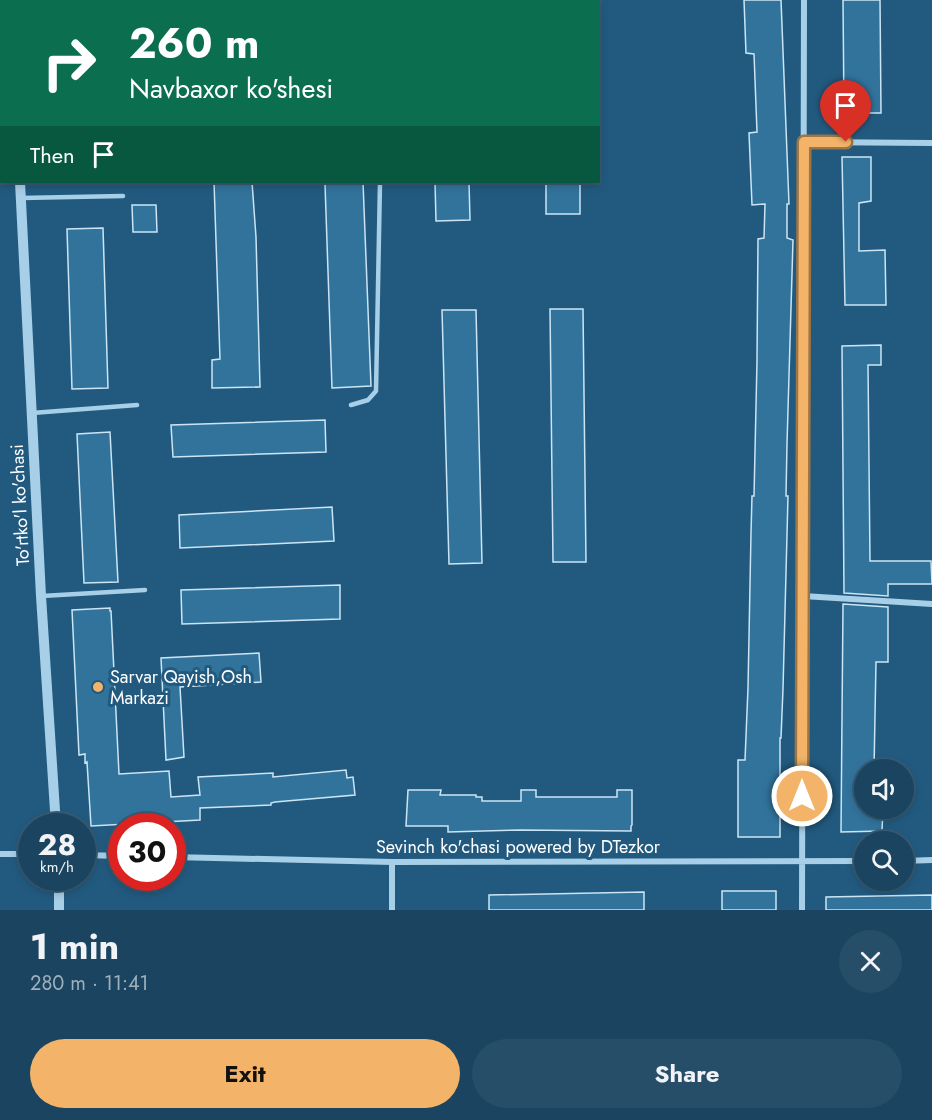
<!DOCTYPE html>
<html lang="en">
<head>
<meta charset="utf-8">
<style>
  :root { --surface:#1a445f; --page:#274e68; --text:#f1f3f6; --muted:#9fb0bd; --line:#385c74; --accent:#f3b469 }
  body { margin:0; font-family:Jost,sans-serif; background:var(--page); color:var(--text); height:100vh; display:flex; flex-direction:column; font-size:22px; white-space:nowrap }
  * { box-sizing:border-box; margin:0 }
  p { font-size:20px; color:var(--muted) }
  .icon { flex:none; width:33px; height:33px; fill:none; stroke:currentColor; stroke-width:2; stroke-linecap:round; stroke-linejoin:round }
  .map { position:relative; height:910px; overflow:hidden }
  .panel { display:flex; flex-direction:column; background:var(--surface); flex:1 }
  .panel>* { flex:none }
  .banner { position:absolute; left:0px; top:0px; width:600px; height:183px; box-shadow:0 3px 9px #0003,0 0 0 2px var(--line); background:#0b6e4f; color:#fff; overflow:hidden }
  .buttons { position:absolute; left:854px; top:759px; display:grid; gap:12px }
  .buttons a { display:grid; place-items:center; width:60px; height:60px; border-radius:50%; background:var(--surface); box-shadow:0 3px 9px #0003,0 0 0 2px var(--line); font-size:30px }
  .speed { position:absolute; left:18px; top:813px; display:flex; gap:12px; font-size:30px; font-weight:700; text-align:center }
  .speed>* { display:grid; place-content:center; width:78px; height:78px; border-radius:50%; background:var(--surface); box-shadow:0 3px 9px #0003,0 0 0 2px var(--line); line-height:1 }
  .speed small { font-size:15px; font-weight:400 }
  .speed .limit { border:9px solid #d22; background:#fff; color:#111 }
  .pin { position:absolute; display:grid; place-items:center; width:51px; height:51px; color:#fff; margin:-62px -26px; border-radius:50% 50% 50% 0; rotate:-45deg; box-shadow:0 0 6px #0007 }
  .pin .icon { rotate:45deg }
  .me { position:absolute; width:66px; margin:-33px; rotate:0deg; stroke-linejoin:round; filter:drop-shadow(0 0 4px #0008) }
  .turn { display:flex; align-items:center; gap:21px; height:126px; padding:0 30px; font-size:27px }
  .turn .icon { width:78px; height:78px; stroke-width:2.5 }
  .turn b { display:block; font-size:42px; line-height:51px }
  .then { display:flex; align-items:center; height:57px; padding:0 30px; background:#0003; gap:12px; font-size:22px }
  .round { display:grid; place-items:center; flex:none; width:63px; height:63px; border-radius:32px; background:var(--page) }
  .headline { display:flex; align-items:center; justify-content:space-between; height:102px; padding:0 30px }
  h1 { font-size:36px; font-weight:700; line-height:45px }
  .primary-button { display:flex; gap:12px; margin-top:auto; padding:12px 30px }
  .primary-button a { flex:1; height:69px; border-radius:36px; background:var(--accent); color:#111; font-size:24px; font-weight:700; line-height:69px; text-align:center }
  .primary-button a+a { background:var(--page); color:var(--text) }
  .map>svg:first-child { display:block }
  .building { fill:#32739c; stroke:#cbe5f5; stroke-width:1.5 }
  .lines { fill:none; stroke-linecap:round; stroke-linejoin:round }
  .service { stroke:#a7cfe7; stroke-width:4.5 }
  .minor { stroke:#a7cfe7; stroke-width:6 }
  .tertiary { stroke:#a7cfe7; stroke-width:10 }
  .route-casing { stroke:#9e7544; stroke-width:15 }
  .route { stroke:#f3b469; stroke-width:10 }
  .poi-dot { fill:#f3b469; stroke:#225a7f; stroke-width:2 }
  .labels { text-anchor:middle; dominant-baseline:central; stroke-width:6; stroke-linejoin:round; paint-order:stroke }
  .street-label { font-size:18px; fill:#fff; stroke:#225a7f }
  .poi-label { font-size:18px; fill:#fff; stroke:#225a7f; text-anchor:start }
</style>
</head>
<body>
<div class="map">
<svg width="932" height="910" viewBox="0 0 932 910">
  <rect width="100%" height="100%" fill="#225a7f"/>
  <path class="building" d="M744 0H781L789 204H787V238L793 240 787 444 786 496H788L783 689 781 738H780V837H738V760H745L748 688 751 533 752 496H754L757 361 758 239 764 238 765 204 752 205 749 133 757 132 754 54 746 53Z
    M843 0H880L881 113H844Z
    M842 157H871V201L859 203V251L885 250 886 305H845Z
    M214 182H252L256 237 260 387 212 388V360L220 359Z
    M335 182H363L371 386 332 388 325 184Z
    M435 182H469L470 220 436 221Z
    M546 182H580V214H546Z
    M132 205H156L157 232H133Z
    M103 228 108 388 72 389 67 229Z
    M550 309H583L586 562H553Z
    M442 310H476L482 563 449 564Z
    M881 345V365H868L870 561H931L932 584H888V596L844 593 842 346Z
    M325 420 326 452 173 457 171 425Z
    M110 432 118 582 84 583 77 434Z
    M332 507 334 541 180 548 179 515Z
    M340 585V619L182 624 181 590Z
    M843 604 888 607V662H876L874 770H864V808H883L882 831 841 832Z
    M110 608V611H111L119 774 169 771 171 797 200 795 198 777 273 773V777L346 770 347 778 353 777 355 795 275 802 271 803V805L200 808V820L91 826 87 762 85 763V754L79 755 72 610Z
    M259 653 261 682 180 687 184 757 166 760 161 658Z
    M408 790H441L440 795H476V797H482V801H521V790H536V797H617V790H632V825L631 826V831L520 830 448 832V826H406Z
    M722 891H776V910H722Z
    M644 892V910H489V895Z
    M932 895V910H826V897Z"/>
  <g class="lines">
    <path class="service" d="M360 0V2
      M21 198 123 196
      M351 405 368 400 376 391 380 182
      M32 413 137 405
      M42 596 145 590"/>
    <path class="minor" d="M804 142 932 143
      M803 596 932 604
      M0 854H32
      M82 855 122 856
      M172 857 392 862 864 861
      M903 861 932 860
      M392 910V862
      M802 910 804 0"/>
    <path class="tertiary" d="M12 0V2
      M20 182 41 596 56 826
      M59 878V910"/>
  </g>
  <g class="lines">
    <g class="route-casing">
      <path id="route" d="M802 796 804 142H846"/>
    </g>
    <use href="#route" class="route"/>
  </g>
  <circle class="poi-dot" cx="98" cy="687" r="6"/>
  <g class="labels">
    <g class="street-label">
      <text transform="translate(20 505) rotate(-93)">To'rtko'l ko'chasi</text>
      <text x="518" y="847">Sevinch ko'chasi powered by DTezkor</text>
    </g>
    <g class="poi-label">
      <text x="110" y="677">Sarvar Qayish,Osh<tspan x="110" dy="21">Markazi</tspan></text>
    </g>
  </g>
</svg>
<div class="buttons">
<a><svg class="icon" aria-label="sound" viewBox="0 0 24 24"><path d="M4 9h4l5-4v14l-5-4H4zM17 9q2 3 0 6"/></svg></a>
<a><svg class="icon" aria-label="search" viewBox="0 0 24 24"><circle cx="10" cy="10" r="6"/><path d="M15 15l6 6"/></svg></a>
</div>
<div class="speed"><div>28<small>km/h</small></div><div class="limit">30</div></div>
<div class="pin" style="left:846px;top:142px;background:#d93025"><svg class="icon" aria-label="arrive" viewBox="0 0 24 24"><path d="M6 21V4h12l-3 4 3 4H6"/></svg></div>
<svg class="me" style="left:802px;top:796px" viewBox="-20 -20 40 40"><circle r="17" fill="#f3b469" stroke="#fff" stroke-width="3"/><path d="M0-11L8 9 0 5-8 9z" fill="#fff"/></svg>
<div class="banner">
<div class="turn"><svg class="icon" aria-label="right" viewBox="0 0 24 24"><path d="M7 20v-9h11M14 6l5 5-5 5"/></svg><div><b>260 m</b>Navbaxor ko'shesi</div></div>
<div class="then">Then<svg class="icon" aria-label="arrive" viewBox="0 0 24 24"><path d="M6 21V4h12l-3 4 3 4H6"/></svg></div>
</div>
</div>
<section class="panel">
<div class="headline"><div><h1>1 min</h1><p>280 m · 11:41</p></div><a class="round"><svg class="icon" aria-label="close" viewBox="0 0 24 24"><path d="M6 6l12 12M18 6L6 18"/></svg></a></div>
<div class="primary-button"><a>Exit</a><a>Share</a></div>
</section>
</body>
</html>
